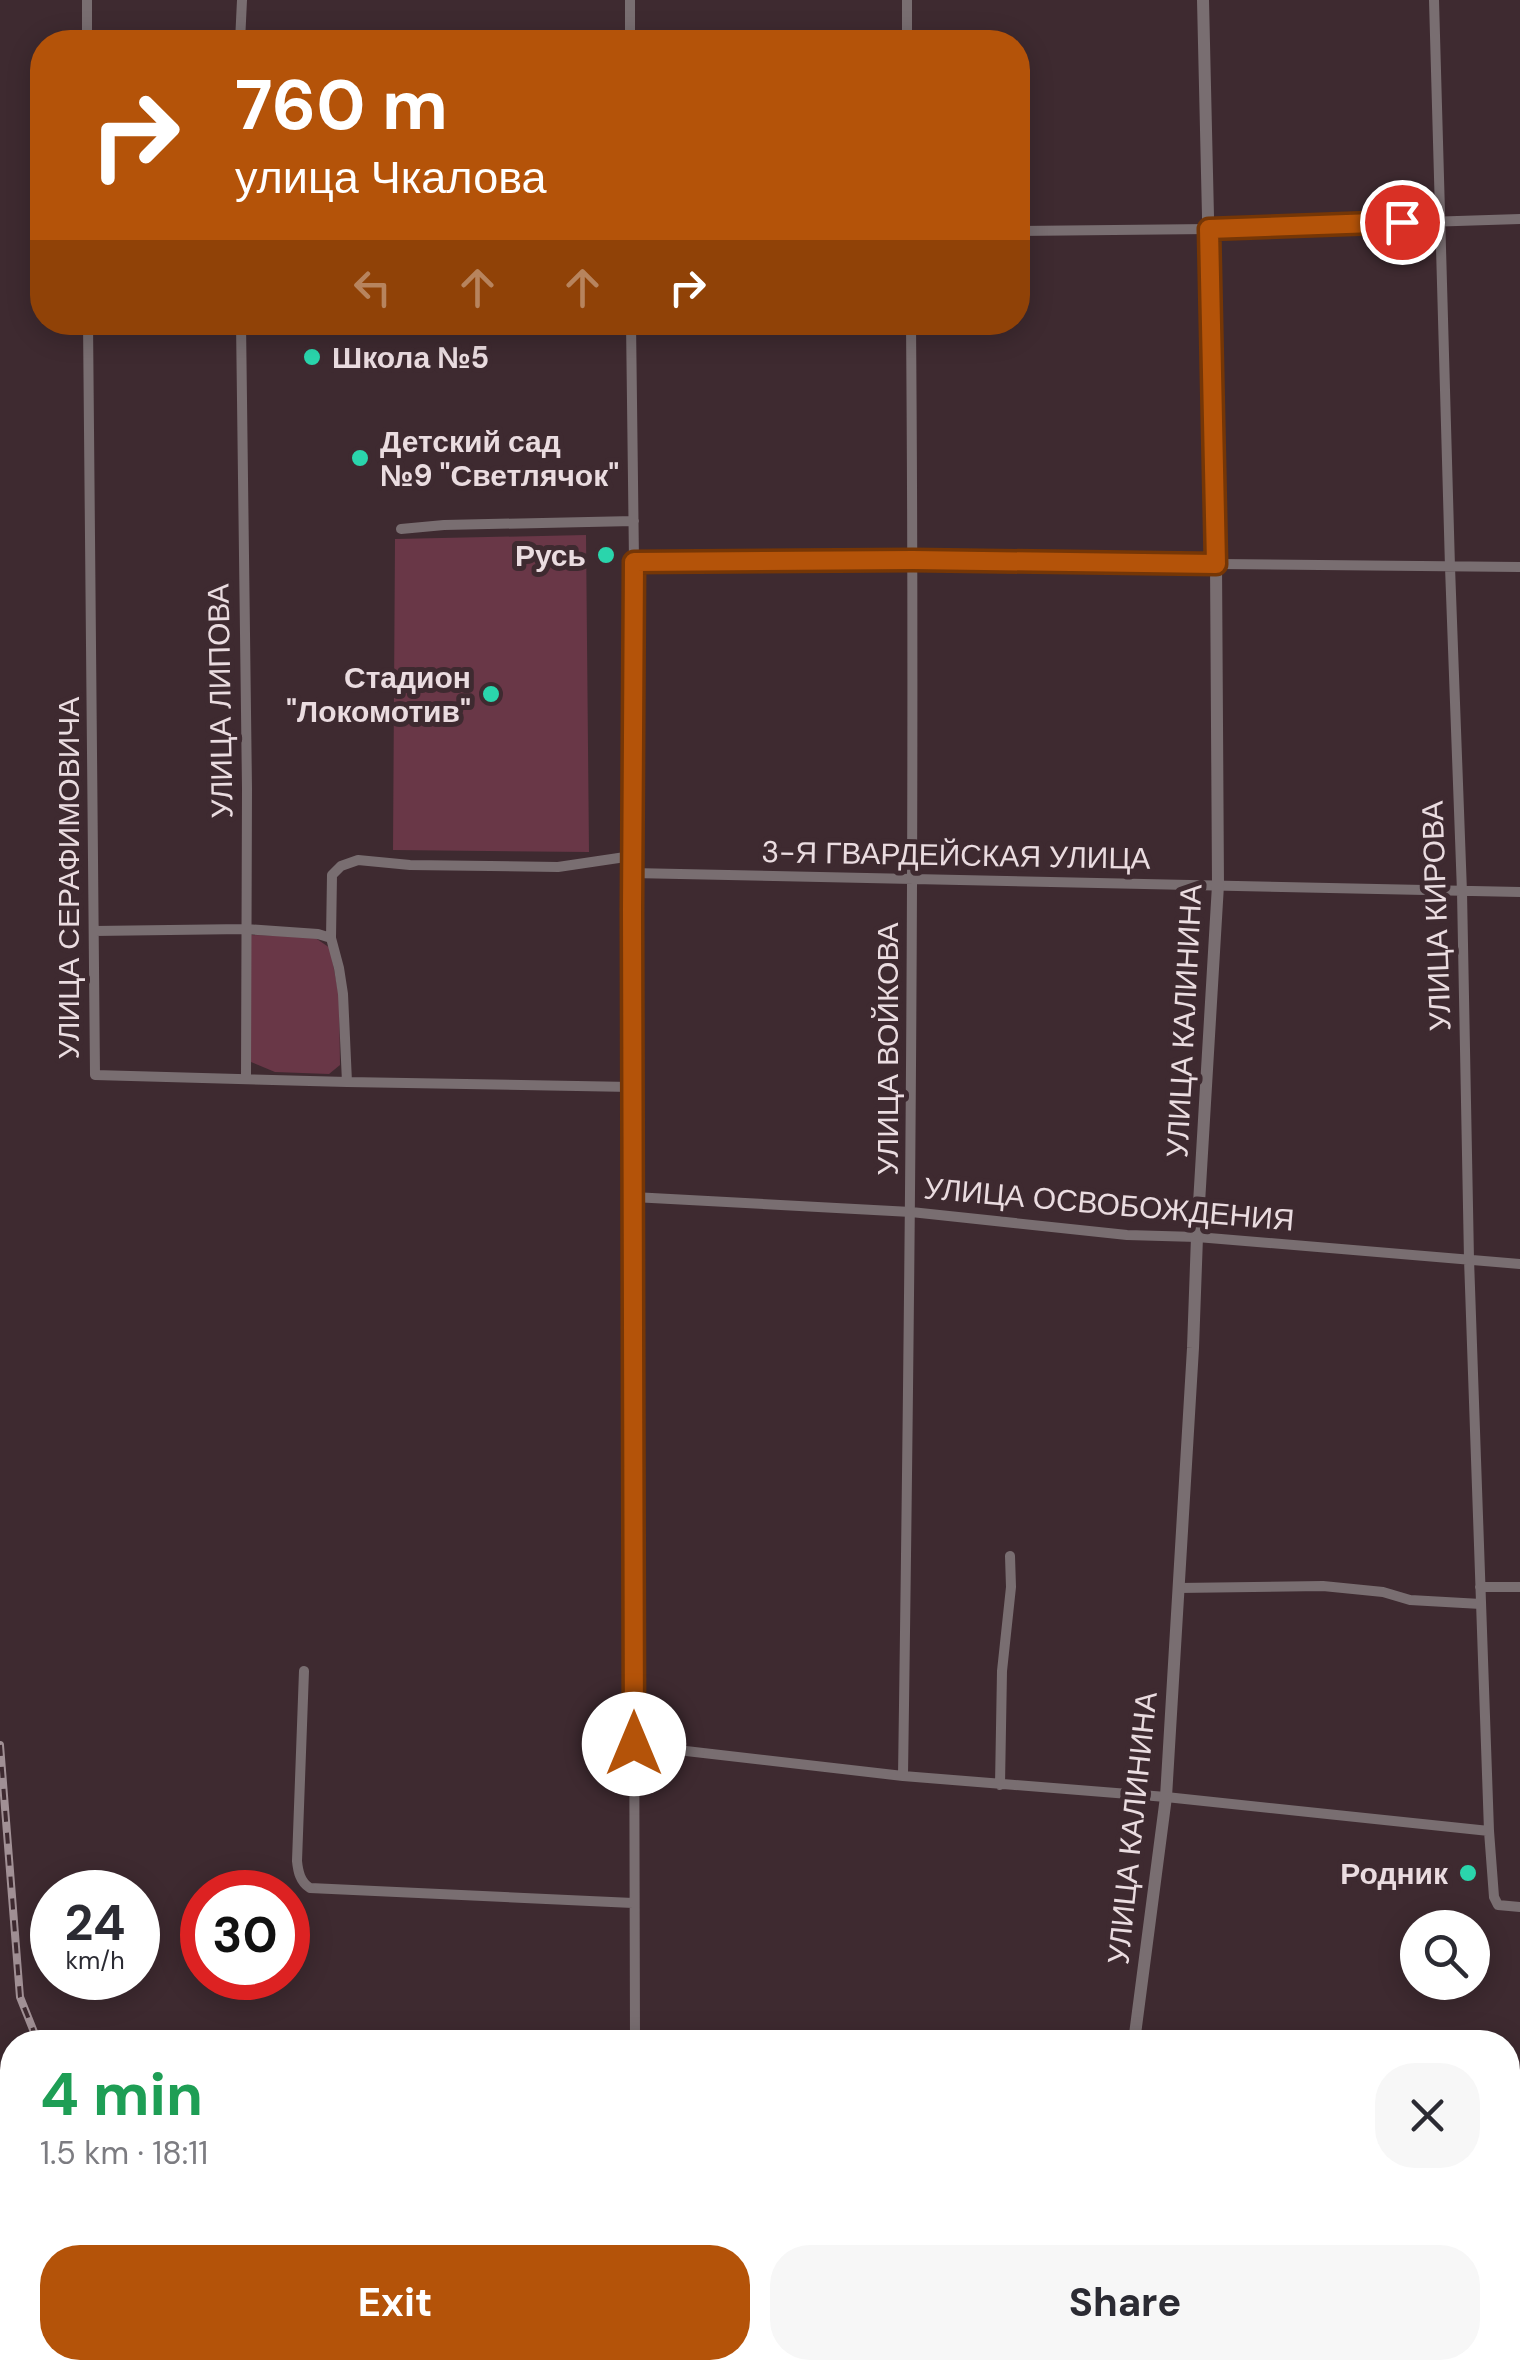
<!DOCTYPE html>
<html lang="en">
<head>
<meta charset="utf-8">
<style>
  :root { --surface:#fff; --page:#f7f7f7; --text:#2b2b33; --muted:#7c7c81; --accent:#b45309 }
  body { margin:0; font-family:"DM Sans",sans-serif; background:var(--page); color:var(--text); height:100vh; display:flex; flex-direction:column; font-size:38px; white-space:nowrap }
  * { box-sizing:border-box; margin:0 }
  p { font-size:32px; color:var(--muted) }
  .icon { flex:none; width:55px; height:55px; fill:none; stroke:currentColor; stroke-width:2; stroke-linecap:round; stroke-linejoin:round }
  .map { position:relative; flex:1; overflow:hidden }
  .details { position:absolute; left:0px; top:2030px; width:1520px; height:350px; display:flex; flex-direction:column; background:var(--surface); border-radius:40px 40px 0 0; box-shadow:0 5px 25px #0003 }
  .details>* { flex:none }
  .hud { position:absolute; left:30px; top:30px; width:1000px; height:305px; border-radius:40px; box-shadow:0 5px 25px #0003; background:#b45309; color:#fff; overflow:hidden }
  .tools { position:absolute; left:1400px; top:1910px; display:grid; gap:20px }
  .tools a { display:grid; place-items:center; width:90px; height:90px; border-radius:50%; background:var(--surface); box-shadow:0 5px 25px #0003; font-size:50px }
  .speed { position:absolute; left:30px; top:1870px; display:flex; gap:20px; font-size:50px; font-weight:700; text-align:center }
  .speed>* { display:grid; place-content:center; width:130px; height:130px; border-radius:50%; background:var(--surface); box-shadow:0 5px 25px #0003; line-height:1 }
  .speed small { font-size:25px; font-weight:400 }
  .speed .limit { border:15px solid #d22; background:#fff; color:#111 }
  .pin { position:absolute; display:grid; place-items:center; width:85px; height:85px; color:#fff; margin:-42px; border:5px solid #fff; border-radius:50%; box-shadow:0 2px 10px #0007 }
  .me { position:absolute; width:110px; margin:-55px; rotate:0deg; stroke-linejoin:round; filter:drop-shadow(0 0 8px #0008) }
  .turn { display:flex; align-items:center; gap:35px; height:210px; padding:0 40px; font-size:45px }
  .turn .icon { width:130px; height:130px; stroke-width:2.5 }
  .turn b { display:block; font-size:70px; line-height:85px }
  .lanes { display:flex; align-items:center; height:95px; padding:0 40px; background:#0003; justify-content:center; gap:50px; direction:ltr }
  .lanes .off { opacity:.35 }
  .round { display:grid; place-items:center; flex:none; width:105px; height:105px; border-radius:40px; background:var(--page) }
  .summary { display:flex; align-items:center; justify-content:space-between; height:170px; padding:0 40px }
  h1 { font-size:60px; font-weight:700; line-height:75px; color:#1e9e55 }
  .primary-button { display:flex; gap:20px; margin-top:auto; padding:20px 40px }
  .primary-button a { flex:1; height:115px; border-radius:40px; background:var(--accent); color:#fff; font-size:40px; font-weight:700; line-height:115px; text-align:center }
  .primary-button a+a { background:var(--page); color:var(--text) }
  .map>svg:first-child { display:block }
  .green { fill:#693747 }
  .lines { fill:none; stroke-linecap:round; stroke-linejoin:round }
  .minor { stroke:#796e71; stroke-width:10 }
  .tertiary { stroke:#796e71; stroke-width:12 }
  .rail-casing { stroke:#a19095; stroke-width:8 }
  .rail { stroke:#3e2a30; stroke-width:4; stroke-dasharray:11; stroke-linecap:butt }
  .route-casing { stroke:#753606; stroke-width:25 }
  .route { stroke:#b45309; stroke-width:18 }
  .poi-dot { fill:#2ad5ac; stroke:#3e2a30; stroke-width:4 }
  .labels { text-anchor:middle; dominant-baseline:central; stroke-width:10; stroke-linejoin:round; paint-order:stroke }
  .poi-label { font-size:30px; font-weight:bold; fill:#eadce0; stroke:#3e2a30; text-anchor:end }
  .street-label { font-size:30px; fill:#eadce0; stroke:#3e2a30 }
</style>
</head>
<body>
<div class="map">
<svg width="1520" height="2380" viewBox="0 0 1520 2380">
  <rect width="100%" height="100%" fill="#3e2a30"/>
  <path class="green" d="M586 535 589 852 393 850 395 539Z
    M251 935 314 937 330 948 339 996 340 1065 329 1074 275 1072 251 1062Z"/>
  <g class="lines">
    <path class="minor" d="M87 0V42
      M630 0V42
      M907 0V42
      M1434 0 1450 567 1462 892 1469 1259 1489 1831
      M240 42 242 0
      M1018 231 1209 229 1520 219
      M88 322 95 1075 347 1082 632 1087
      M241 322 247 789 246 1078
      M631 322 634 561 632 856 635 2042
      M401 529 444 525 634 521
      M634 561H913L1520 567
      M632 873 1520 892
      M94 931 245 929 318 934 331 938
      M347 1082 343 994 339 968 331 938 332 875 341 866 358 860 410 865 558 867 632 856
      M633 1197 911 1212 1127 1235 1197 1237 1520 1264
      M1480 1587H1520
      M1178 1588 1323 1586 1383 1592 1410 1600 1481 1604
      M304 1671 297 1861C298 1871 300 1882 310 1888L633 1903
      M634 1745 903 1776 1166 1797 1489 1831 1494 1897 1498 1905 1520 1907
      M903 1776C910 1291 915 807 911 322
      M1000 1785 1002 1671 1011 1587 1010 1556
      M509 2368 516 2380"/>
    <path class="tertiary" d="M1134 2042 1166 1797 1193 1348 1197 1237 1218 885 1216 563 1203 0
      M1100 2380 1101 2368"/>
    <g class="rail-casing">
      <path id="rail" d="M0 1745 20 1997 38 2042
        M446 2368 459 2380"/>
    </g>
    <use href="#rail" class="rail"/>
  </g>
  <g class="lines">
    <g class="route-casing">
      <path id="route" d="M634 1744 632 909 634 562 913 560 1216 564 1209 229 1402 222"/>
    </g>
    <use href="#route" class="route"/>
  </g>
  <g class="poi-dot">
    <circle cx="312" cy="357" r="10"/>
    <circle cx="360" cy="458" r="10"/>
    <circle cx="606" cy="555" r="10"/>
    <circle cx="491" cy="694" r="10"/>
    <circle cx="1468" cy="1873" r="10"/>
  </g>
  <g class="labels">
    <g class="poi-label">
      <text x="332" y="357" text-anchor="start">Школа №5</text>
      <text x="380" y="441" text-anchor="start">Детский сад<tspan x="380" dy="34">№9 "Светлячок"</tspan></text>
      <text x="586" y="555">Русь</text>
      <text x="471" y="677">Стадион<tspan x="471" dy="34">"Локомотив"</tspan></text>
      <text x="1448" y="1873">Родник</text>
    </g>
    <g class="street-label">
      <text transform="translate(220 701) rotate(-91)">УЛИЦА ЛИПОВА</text>
      <text transform="translate(956 855) rotate(1)">3-Я ГВАРДЕЙСКАЯ УЛИЦА</text>
      <text transform="translate(68 878) rotate(-90)">УЛИЦА СЕРАФИМОВИЧА</text>
      <text transform="translate(1436 916) rotate(-92)">УЛИЦА КИРОВА</text>
      <text transform="translate(1184 1021) rotate(-87)">УЛИЦА КАЛИНИНА</text>
      <text transform="translate(887 1049) rotate(-90)">УЛИЦА ВОЙКОВА</text>
      <text transform="translate(1109 1204) rotate(5)">УЛИЦА ОСВОБОЖДЕНИЯ</text>
      <text transform="translate(1132 1828) rotate(-84)">УЛИЦА КАЛИНИНА</text>
    </g>
  </g>
</svg>
<div class="tools">
<a><svg class="icon" aria-label="search" viewBox="0 0 24 24"><circle cx="10" cy="10" r="6"/><path d="M15 15l6 6"/></svg></a>
</div>
<div class="speed"><div>24<small>km/h</small></div><div class="limit">30</div></div>
<div class="pin" style="left:1402px;top:222px;background:#d93025"><svg class="icon" aria-label="arrive" viewBox="0 0 24 24"><path d="M6 21V4h12l-3 4 3 4H6"/></svg></div>
<svg class="me" style="left:634px;top:1744px" viewBox="-20 -20 40 40"><circle r="19" fill="#fff"/><path d="M0-13L10 11 0 6-10 11z" fill="#b45309"/></svg>
<div class="hud">
<div class="turn"><svg class="icon" aria-label="right" viewBox="0 0 24 24"><path d="M7 20v-9h11M14 6l5 5-5 5"/></svg><div><b>760 m</b>улица Чкалова</div></div>
<div class="lanes"><svg class="icon off" aria-label="left" viewBox="0 0 24 24"><path d="M17 20v-9H6M10 6l-5 5 5 5"/></svg><svg class="icon off" aria-label="ahead" viewBox="0 0 24 24"><path d="M12 20V5M6 11l6-6 6 6"/></svg><svg class="icon off" aria-label="ahead" viewBox="0 0 24 24"><path d="M12 20V5M6 11l6-6 6 6"/></svg><svg class="icon" aria-label="right" viewBox="0 0 24 24"><path d="M7 20v-9h11M14 6l5 5-5 5"/></svg></div>
</div>
<section class="details">
<div class="summary"><div><h1>4 min</h1><p>1.5 km · 18:11</p></div><a class="round"><svg class="icon" aria-label="close" viewBox="0 0 24 24"><path d="M6 6l12 12M18 6L6 18"/></svg></a></div>
<div class="primary-button"><a>Exit</a><a>Share</a></div>
</section>
</div>
</body>
</html>
